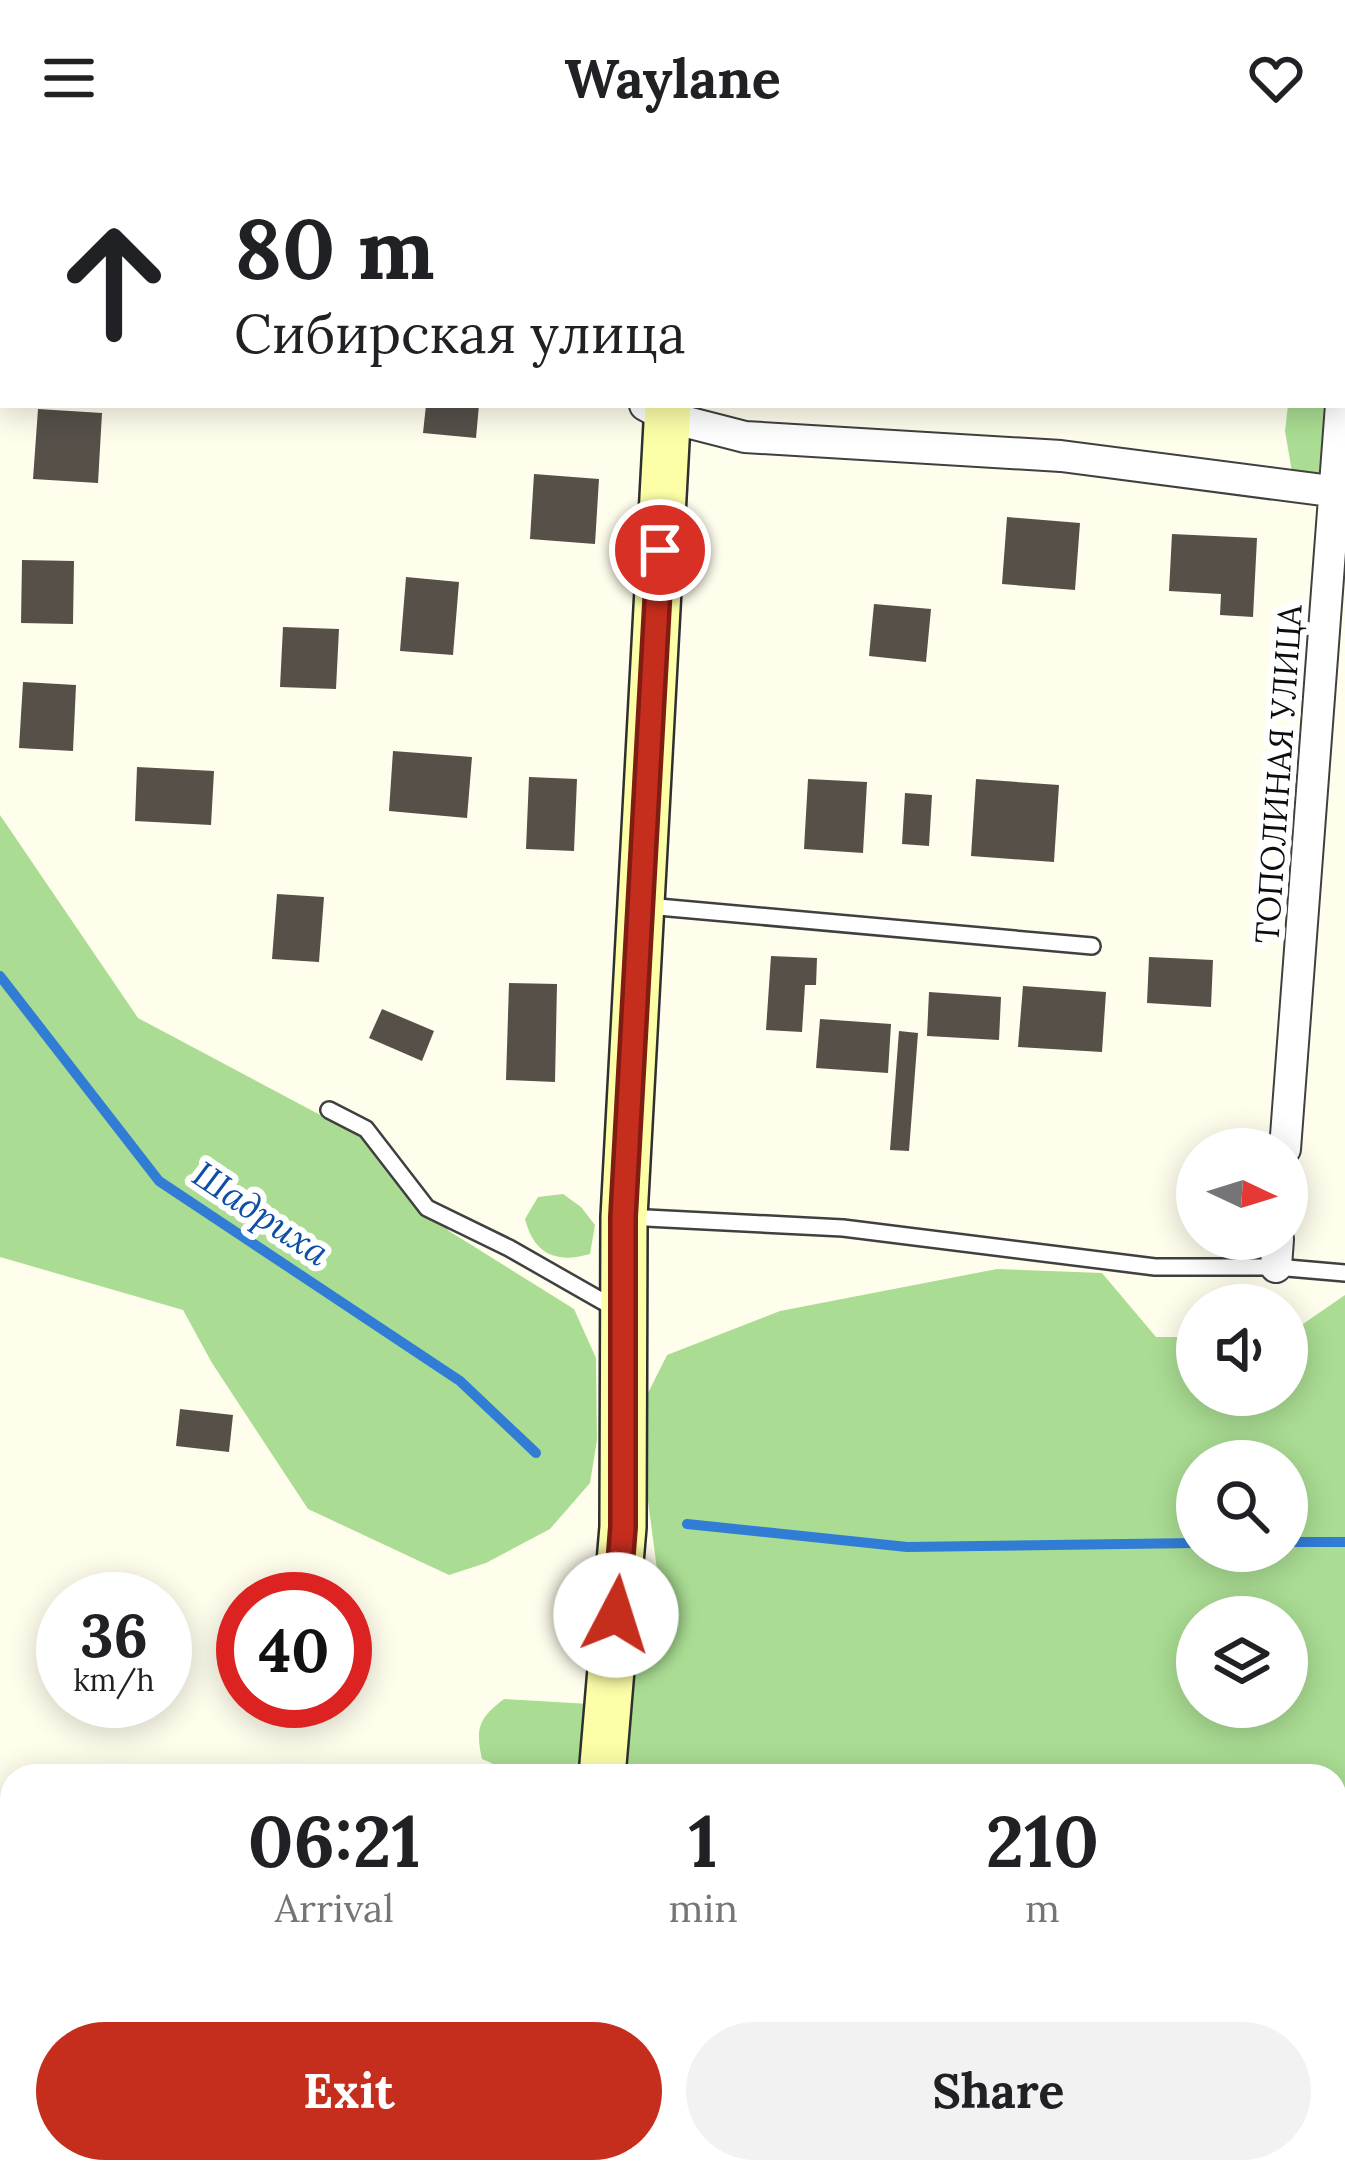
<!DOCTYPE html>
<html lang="en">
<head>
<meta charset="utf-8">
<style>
  :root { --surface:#fff; --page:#f2f2f2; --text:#202124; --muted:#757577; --accent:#c52d1d }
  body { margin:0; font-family:Lora,serif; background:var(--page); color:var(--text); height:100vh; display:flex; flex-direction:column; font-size:45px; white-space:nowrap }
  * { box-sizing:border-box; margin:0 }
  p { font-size:39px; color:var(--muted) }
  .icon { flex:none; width:66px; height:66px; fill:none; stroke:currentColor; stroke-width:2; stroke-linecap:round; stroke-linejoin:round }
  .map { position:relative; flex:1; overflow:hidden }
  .panel { position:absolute; left:0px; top:1608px; width:1347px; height:420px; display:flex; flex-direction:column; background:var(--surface); border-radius:36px 36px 0 0; box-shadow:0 6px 30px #0003 }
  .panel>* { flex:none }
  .banner { position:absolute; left:0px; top:0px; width:1347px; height:252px; box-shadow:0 6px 30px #0003; background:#fff; color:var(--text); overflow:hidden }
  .needle { width:78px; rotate:94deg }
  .buttons { position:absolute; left:1176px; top:972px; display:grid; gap:24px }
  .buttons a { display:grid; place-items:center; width:132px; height:132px; border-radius:50%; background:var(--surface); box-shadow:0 6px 30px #0003; font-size:60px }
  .speed { position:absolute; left:36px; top:1416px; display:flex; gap:24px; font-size:60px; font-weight:700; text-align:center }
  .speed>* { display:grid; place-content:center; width:156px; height:156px; border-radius:50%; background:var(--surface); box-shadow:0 6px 30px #0003; line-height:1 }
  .speed small { font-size:30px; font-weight:400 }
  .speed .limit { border:18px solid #d22; background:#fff; color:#111 }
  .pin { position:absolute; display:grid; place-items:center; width:102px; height:102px; color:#fff; margin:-51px; border:6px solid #fff; border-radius:50%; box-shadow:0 3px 12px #0007 }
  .me { position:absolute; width:132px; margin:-66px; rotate:5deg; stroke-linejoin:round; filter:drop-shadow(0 0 9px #0008) }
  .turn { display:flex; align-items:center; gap:42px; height:252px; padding:0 36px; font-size:54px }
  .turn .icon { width:156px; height:156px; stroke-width:2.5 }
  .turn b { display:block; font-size:84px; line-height:102px }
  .eta { display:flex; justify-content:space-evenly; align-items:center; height:204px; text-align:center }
  .eta b { font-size:72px; font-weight:700; line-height:84px }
  .button { display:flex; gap:24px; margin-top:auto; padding:24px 36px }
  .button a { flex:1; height:138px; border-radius:72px; background:var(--accent); color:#fff; font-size:48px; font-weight:700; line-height:138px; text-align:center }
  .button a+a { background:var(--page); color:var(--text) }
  header { display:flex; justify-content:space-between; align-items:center; height:156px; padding:0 36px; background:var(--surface); font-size:54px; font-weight:700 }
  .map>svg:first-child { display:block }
  .forest { fill:#aadd93; fill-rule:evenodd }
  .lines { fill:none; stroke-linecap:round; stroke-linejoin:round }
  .stream { stroke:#317cd5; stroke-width:10 }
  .building { fill:#565049 }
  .lane-casing { stroke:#404040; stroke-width:20 }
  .street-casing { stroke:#404040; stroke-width:34 }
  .secondary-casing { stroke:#2f2f2f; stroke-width:50 }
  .lane { stroke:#fff; stroke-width:15 }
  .street { stroke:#fff; stroke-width:30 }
  .secondary { stroke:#fcffa8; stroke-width:45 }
  .route-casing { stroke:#801d13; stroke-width:30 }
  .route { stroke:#c52d1d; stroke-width:21 }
  .labels { text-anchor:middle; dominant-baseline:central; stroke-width:12; stroke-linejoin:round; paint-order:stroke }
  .street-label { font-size:33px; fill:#0d0d0d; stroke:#fff }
  .water-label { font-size:36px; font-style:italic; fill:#0f4ea6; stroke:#fff }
</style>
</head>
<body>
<header><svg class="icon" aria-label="menu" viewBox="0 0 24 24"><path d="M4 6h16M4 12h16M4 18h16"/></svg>Waylane<svg class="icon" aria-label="heart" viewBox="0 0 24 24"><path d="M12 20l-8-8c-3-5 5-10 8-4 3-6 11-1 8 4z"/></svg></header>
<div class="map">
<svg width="1345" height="2028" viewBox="0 0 1345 2028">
  <rect width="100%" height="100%" fill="#fffeed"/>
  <path class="forest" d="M1288 249H1329L1326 304 1317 319 1292 316 1285 275Z
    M0 659 138 862 358 979 449 1075 574 1153 596 1202 597 1284 590 1327 550 1373 486 1407 449 1419 308 1353 212 1207 183 1154 0 1101Z
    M563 1038 581 1051 595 1069 590 1098C556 1108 534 1098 525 1063L538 1041Z
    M997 1113 1102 1117 1156 1181H1197V1239H1287V1179L1345 1139V1666H1335V1620H521L482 1603C475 1572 479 1562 504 1543L607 1549 660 1436 646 1330 641 1251 667 1199 780 1155ZM1197 1305H1287V1395H1197ZM1197 1461H1287V1551H1197Z
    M546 2016H1197L1196 2028H546Z"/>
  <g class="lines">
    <path class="stream" d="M0 820 159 1025 460 1225 536 1297
      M687 1368 907 1391 1197 1387
      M1287 1386H1345"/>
  </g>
  <path class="building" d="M426 249H479L476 282 423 277Z
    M38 253 102 257 98 327 33 323Z
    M534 318 599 323 595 388 530 383Z
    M1007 361 1080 367 1075 434 1002 428Z
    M1172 378 1257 382 1253 461 1220 459 1221 438 1169 435Z
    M22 404 74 405 73 468 21 467Z
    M406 421 459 426 453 499 400 495Z
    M874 448 931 453 926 506 869 500Z
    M283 471 339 473 336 533 280 531Z
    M23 526 76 529 73 595 19 592Z
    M393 595 472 601 467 662 389 655Z
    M137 611 214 615 211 669 135 665Z
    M529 621 577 623 574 695 526 693Z
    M808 623 867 626 863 697 804 693Z
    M976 623 1059 629 1054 706 971 700Z
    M905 637 932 639 929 690 902 688Z
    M277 738 324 741 319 806 272 803Z
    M771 800 817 802 816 829H805L802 876 766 874Z
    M1149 801 1213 804 1211 851 1147 847Z
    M509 827 557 828 555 926 506 924Z
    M1023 830 1106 836 1102 896 1018 891Z
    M929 836 1001 841 999 884 927 880Z
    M382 853 434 875 422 905 369 882Z
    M820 863 891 868 888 917 816 912Z
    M899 875 918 877 909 995 890 994Z
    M180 1253 233 1259 229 1296 176 1290Z
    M1335 1680 1345 1681 1338 1774H1335Z
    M1251 2016H1324L1323 2028H1250Z"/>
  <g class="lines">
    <g class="lane-casing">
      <path id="lane" d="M291 3V0
        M647 750 1092 790
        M329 954 366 973 427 1052 509 1092 616 1153
        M627 1061 843 1072 1155 1111H1276L1345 1117"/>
    </g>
    <g class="street-casing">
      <path id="street" d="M171 0 176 3
        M1344 185 1345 165
        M645 249 667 261 745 281 1061 300 1345 337
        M1285 993 1341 249
        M1276 1111 1278 1083"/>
    </g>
    <g class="secondary-casing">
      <path id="secondary" d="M688 3V0
        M602 1620 623 1371 624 1061 668 249
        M557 2028 558 2016"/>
    </g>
    <use href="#lane" class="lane"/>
    <use href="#street" class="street"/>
    <use href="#secondary" class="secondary"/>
  </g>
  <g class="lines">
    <g class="route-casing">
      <path id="route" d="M616 1459 623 1371V1061L660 394"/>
    </g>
    <use href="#route" class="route"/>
  </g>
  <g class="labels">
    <g class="street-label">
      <text transform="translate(1278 618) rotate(-86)">ТОПОЛИНАЯ УЛИЦА</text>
    </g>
    <g class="water-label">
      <text transform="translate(261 1057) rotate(34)">Шадриха</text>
    </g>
  </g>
</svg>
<div class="buttons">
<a><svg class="needle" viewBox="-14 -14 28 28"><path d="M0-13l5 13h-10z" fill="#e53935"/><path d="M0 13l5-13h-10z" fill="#757577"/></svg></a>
<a><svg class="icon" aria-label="sound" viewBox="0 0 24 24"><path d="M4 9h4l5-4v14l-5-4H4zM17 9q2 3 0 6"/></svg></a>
<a><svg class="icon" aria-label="search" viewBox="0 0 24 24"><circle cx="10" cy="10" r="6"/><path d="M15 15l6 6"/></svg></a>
<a><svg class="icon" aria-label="layers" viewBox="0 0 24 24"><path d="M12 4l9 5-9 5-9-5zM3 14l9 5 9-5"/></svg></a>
</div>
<div class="speed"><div>36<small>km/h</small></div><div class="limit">40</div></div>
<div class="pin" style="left:660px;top:394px;background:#d93025"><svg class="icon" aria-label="arrive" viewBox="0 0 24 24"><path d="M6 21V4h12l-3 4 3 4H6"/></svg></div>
<svg class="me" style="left:616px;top:1459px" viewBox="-20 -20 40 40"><circle r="19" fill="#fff"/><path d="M0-13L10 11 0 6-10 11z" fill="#c52d1d"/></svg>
<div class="banner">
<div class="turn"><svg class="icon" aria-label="ahead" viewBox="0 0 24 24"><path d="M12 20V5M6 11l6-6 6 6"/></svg><div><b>80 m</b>Сибирская улица</div></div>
</div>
<section class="panel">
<div class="eta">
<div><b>06:21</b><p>Arrival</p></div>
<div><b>1</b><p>min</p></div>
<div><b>210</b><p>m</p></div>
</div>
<div class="button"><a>Exit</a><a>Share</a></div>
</section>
</div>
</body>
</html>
